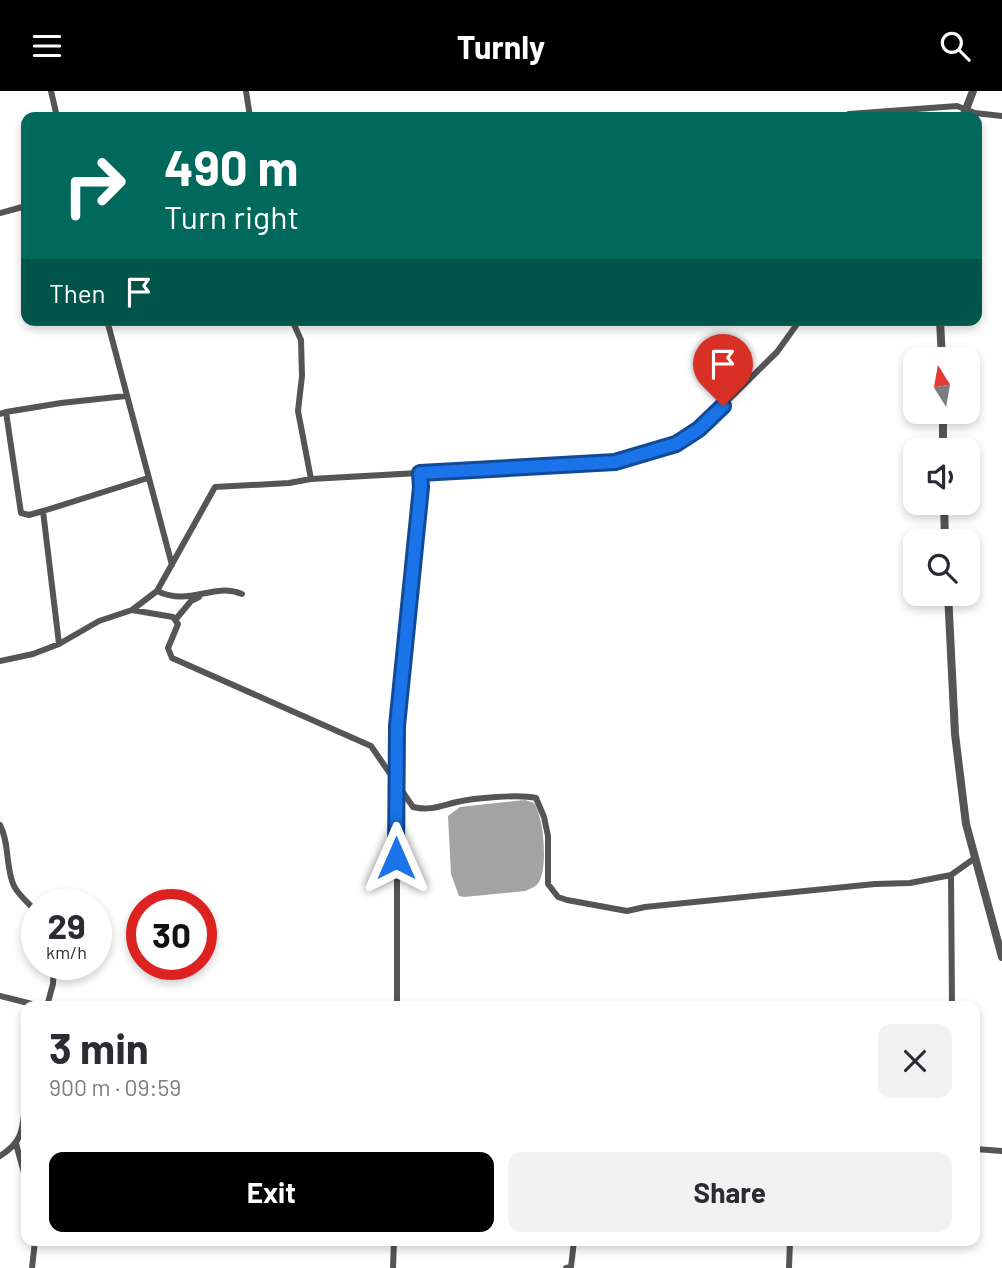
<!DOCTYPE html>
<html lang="en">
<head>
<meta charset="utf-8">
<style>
  :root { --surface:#fff; --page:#f2f2f3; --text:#2b2b33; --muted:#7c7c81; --accent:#000 }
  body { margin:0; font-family:Barlow,sans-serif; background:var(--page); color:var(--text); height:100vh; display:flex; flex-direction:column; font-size:26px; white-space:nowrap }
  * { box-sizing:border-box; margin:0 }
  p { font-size:23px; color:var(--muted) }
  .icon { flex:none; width:38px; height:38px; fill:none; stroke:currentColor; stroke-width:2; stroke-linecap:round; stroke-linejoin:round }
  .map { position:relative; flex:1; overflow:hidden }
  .side { position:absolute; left:21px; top:910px; width:959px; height:245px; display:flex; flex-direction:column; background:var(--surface); border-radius:14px; box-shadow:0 4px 10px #0003 }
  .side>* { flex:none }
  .top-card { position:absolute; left:21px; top:21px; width:961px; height:214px; border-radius:14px; box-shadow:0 4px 10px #0003; background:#00695c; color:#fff; overflow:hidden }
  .needle { width:46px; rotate:349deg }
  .tools { position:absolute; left:903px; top:256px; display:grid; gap:14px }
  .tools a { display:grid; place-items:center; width:77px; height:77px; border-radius:14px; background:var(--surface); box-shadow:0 4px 10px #0003; font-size:35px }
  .speed { position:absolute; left:21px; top:798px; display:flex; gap:14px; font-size:35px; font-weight:700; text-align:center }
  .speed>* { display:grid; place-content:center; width:91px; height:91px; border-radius:50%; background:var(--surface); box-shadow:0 4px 10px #0003; line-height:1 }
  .speed small { font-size:18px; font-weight:400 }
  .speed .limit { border:10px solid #d22; background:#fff; color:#111 }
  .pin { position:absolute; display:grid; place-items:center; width:60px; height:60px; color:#fff; margin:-72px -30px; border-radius:50% 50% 50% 0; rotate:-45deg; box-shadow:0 0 7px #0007 }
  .pin .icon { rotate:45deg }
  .me { position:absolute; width:77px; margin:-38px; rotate:0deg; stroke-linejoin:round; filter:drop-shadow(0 0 5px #0008) }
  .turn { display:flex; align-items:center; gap:24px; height:147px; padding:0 28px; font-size:32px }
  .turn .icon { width:91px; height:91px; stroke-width:2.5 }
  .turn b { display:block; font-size:49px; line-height:60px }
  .then { display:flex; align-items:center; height:66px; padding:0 28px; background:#0003; gap:14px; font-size:26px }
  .round { display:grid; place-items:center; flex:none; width:74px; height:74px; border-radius:14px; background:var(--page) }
  .overview { display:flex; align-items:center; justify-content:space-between; height:119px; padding:0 28px }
  h1 { font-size:42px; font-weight:700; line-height:52px }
  .primary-button { display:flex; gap:14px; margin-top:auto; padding:14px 28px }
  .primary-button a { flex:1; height:80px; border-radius:14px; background:var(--accent); color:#fff; font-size:28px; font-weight:700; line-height:80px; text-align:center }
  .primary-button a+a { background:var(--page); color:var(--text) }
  header { display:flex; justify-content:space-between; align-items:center; height:91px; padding:0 28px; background:var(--accent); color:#fff; font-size:32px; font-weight:700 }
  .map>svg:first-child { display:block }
  .water { fill:#a3a3a3 }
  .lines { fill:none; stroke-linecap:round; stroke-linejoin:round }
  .minor { stroke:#555; stroke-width:6 }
  .tertiary { stroke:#555; stroke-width:8 }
  .route-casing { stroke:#114b97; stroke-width:18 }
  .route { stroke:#1a73e8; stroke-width:12 }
</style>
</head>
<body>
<header><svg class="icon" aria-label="menu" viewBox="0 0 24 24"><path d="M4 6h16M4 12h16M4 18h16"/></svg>Turnly<svg class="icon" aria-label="search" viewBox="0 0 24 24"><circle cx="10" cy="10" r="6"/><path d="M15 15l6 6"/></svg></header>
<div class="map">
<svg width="1002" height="1177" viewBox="0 0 1002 1177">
  <rect width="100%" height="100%" fill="#fff"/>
  <path class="water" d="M525 709 534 712C544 727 548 775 539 791 536 796 530 798 525 800L464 806 459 805 451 783 448 725 460 716Z"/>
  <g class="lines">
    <path class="minor" d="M51 0 57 26
      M246 0 250 26
      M849 23 957 15 975 22 1002 25
      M0 122 26 115
      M107 229 172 474
      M292 229 301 249 302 285 298 320 311 388
      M6 321 61 312 126 305
      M0 323 6 321 21 422 29 424 43 420
      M157 500C191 516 212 491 242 503
      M132 519 173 526 178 533 168 557 172 567 371 655 413 716C430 720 440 715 457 711 474 707 519 703 536 707L544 726 548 745V793L558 806 567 809 627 820 645 816 875 793 910 792 951 784 975 767
      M176 528 191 510 199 506
      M59 553 43 420 148 387
      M0 570 33 563 59 553 99 530 132 519 157 500 215 396 289 392 311 388 615 371 676 353 699 338 777 261 800 229
      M0 734C10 753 5 776 14 795 19 805 30 813 37 822
      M951 784 952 915
      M0 905 40 915
      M47 915 53 893 54 873
      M397 915V635L421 396 420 382
      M16 1053 26 1089
      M975 1058 1002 1060
      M0 1065C26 1049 22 1034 26 1007
      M32 1177 35 1150
      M393 1177 394 1150
      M566 1177 571 1176 574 1150
      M789 1177 790 1150"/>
    <path class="tertiary" d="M963 26 973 0
      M940 229 942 268
      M943 320V359
      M944 411 945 450
      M948 502 955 643 966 733 1002 866"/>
  </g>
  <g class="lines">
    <g class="route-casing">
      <path id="route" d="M396 767 397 635 421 396 420 382 615 371 676 353 699 338 723 315"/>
    </g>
    <use href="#route" class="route"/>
  </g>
</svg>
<div class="tools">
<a><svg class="needle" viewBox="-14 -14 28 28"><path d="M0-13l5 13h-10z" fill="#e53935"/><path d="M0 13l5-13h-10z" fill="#7c7c81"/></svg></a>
<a><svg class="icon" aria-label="sound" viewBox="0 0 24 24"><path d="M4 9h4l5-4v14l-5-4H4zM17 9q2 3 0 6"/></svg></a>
<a><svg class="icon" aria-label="search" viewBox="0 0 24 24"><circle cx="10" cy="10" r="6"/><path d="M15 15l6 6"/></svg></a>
</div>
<div class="speed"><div>29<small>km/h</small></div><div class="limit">30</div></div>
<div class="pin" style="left:723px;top:315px;background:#d93025"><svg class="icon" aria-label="arrive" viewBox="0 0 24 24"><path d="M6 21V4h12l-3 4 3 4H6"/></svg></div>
<svg class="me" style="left:396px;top:767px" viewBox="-20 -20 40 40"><path d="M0-17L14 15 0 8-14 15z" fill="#1a73e8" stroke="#fff" stroke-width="4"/></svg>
<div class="top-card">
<div class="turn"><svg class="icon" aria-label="right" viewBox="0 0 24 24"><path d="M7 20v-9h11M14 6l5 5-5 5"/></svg><div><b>490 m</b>Turn right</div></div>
<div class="then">Then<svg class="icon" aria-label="arrive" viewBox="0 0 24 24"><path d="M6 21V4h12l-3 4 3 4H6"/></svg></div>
</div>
<section class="side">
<div class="overview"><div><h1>3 min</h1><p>900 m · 09:59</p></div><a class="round"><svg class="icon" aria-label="close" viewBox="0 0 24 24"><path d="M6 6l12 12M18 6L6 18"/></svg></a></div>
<div class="primary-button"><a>Exit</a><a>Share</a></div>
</section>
</div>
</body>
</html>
